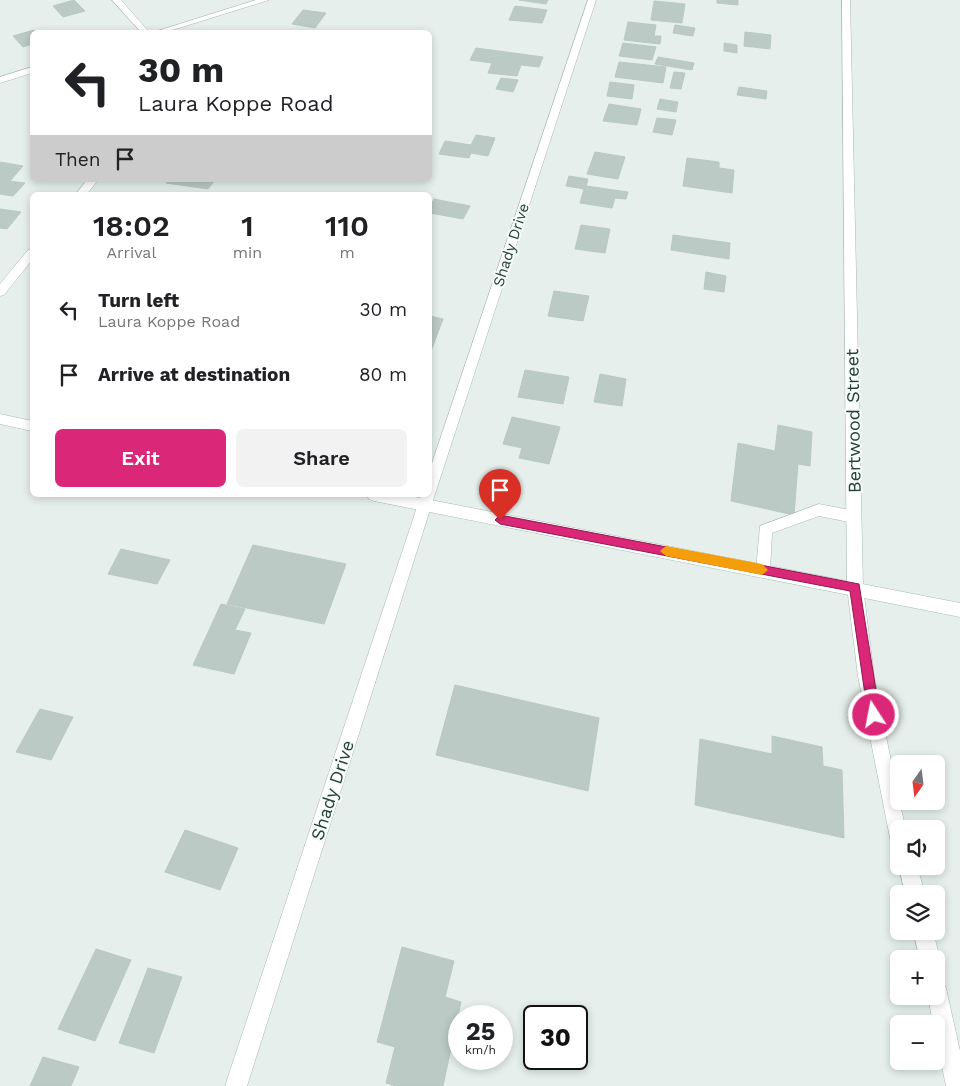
<!DOCTYPE html>
<html lang="en">
<head>
<meta charset="utf-8">
<style>
  :root { --surface:#fff; --page:#f2f2f2; --text:#202124; --muted:#757577; --accent:#db2777 }
  body { margin:0; font-family:"Work Sans",sans-serif; background:var(--page); color:var(--text); height:100vh; display:flex; flex-direction:column; font-size:19px; white-space:nowrap }
  * { box-sizing:border-box; margin:0 }
  p { font-size:16px; color:var(--muted) }
  .icon { flex:none; width:28px; height:28px; fill:none; stroke:currentColor; stroke-width:2; stroke-linecap:round; stroke-linejoin:round }
  .map { position:relative; flex:1; overflow:hidden }
  .sheet { position:absolute; left:30px; top:192px; width:402px; height:305px; display:flex; flex-direction:column; background:var(--surface); border-radius:8px; box-shadow:0 2px 8px #0003 }
  .sheet>* { flex:none }
  .banner { position:absolute; left:30px; top:30px; width:402px; height:152px; border-radius:8px; box-shadow:0 2px 8px #0003; background:#fff; color:var(--text); overflow:hidden }
  .needle { width:32px; rotate:194deg }
  .controls { position:absolute; left:890px; top:755px; display:grid; gap:10px }
  .controls a { display:grid; place-items:center; width:55px; height:55px; border-radius:8px; background:var(--surface); box-shadow:0 2px 8px #0003; font-size:25px }
  .speed { position:absolute; left:448px; top:1005px; display:flex; gap:10px; font-size:25px; font-weight:700; text-align:center }
  .speed>* { display:grid; place-content:center; width:65px; height:65px; border-radius:50%; background:var(--surface); box-shadow:0 2px 8px #0003; line-height:1 }
  .speed small { font-size:12px; font-weight:400 }
  .speed .limit { border:2px solid #111; border-radius:8px; background:#fff; color:#111 }
  .pin { position:absolute; display:grid; place-items:center; width:42px; height:42px; color:#fff; margin:-51px -21px; border-radius:50% 50% 50% 0; rotate:-45deg; box-shadow:0 0 5px #0007 }
  .pin .icon { rotate:45deg }
  .me { position:absolute; width:55px; margin:-28px; rotate:349deg; stroke-linejoin:round; filter:drop-shadow(0 0 4px #0008) }
  .turn { display:flex; align-items:center; gap:18px; height:105px; padding:0 25px; font-size:22px }
  .turn .icon { width:65px; height:65px; stroke-width:2.5 }
  .turn b { display:block; font-size:35px; line-height:42px }
  .then { display:flex; align-items:center; height:48px; padding:0 25px; background:#0003; gap:10px; font-size:19px }
  .eta { display:flex; justify-content:space-evenly; align-items:center; height:85px; text-align:center }
  .eta b { font-size:30px; font-weight:600; line-height:35px }
  .button { display:flex; gap:10px; margin-top:auto; padding:10px 25px }
  .button a { flex:1; height:58px; border-radius:8px; background:var(--accent); color:#fff; font-size:20px; font-weight:600; line-height:58px; text-align:center }
  .button a+a { background:var(--page); color:var(--text) }
  ul { padding:0; list-style:none }
  li { display:flex; align-items:center; gap:15px; height:65px; padding:0 25px }
  li div { flex:1 }
  li b { display:block; font-size:19px }
  li em { font-style:normal }
  .map>svg:first-child { display:block }
  .building { fill:#bbcac4; stroke:#b8c9c2 }
  .lines { fill:none; stroke-linecap:round; stroke-linejoin:round }
  .lane-casing { stroke:#a8b8b2; stroke-width:1 }
  .street-casing { stroke:#a8b8b2; stroke-width:1 }
  .secondary-casing { stroke:#a4bbb3; stroke-width:1 }
  .lane { fill:#fff; fill-rule:evenodd }
  .street { fill:#fff; fill-rule:evenodd }
  .secondary { fill:#fff; fill-rule:evenodd }
  .route { fill:#db2777; stroke:#8e194d }
  .slow { fill:#f59e0b }
  .labels { text-anchor:middle; dominant-baseline:central; stroke-width:4; stroke-linejoin:round; paint-order:stroke }
  .far-street-label { font-size:15px; fill:#24423a; stroke:#f7fbf9 }
  .street-label { font-size:18px; fill:#24423a; stroke:#f7fbf9 }
</style>
</head>
<body>
<div class="map">
<svg width="960" height="1086" viewBox="0 0 960 1086">
  <rect width="100%" height="100%" fill="#e6efeb"/>
  <path class="building" d="M74 0 85 11 63 17 53 6Z
    M519 0H548L546 4Z
    M717 0H738V5L717 3Z
    M654 1 685 4 682 23 651 20Z
    M515 6 547 10 542 23 509 20Z
    M303 10 326 13 315 28 292 24Z
    M628 22 656 25 654 36H661L660 44 624 40Z
    M675 25 695 28 693 36 673 33Z
    M34 30 37 32H32V44L23 47 13 36Z
    M745 32 771 35 770 49 744 46Z
    M623 43 656 47 652 60 619 56Z
    M724 43 737 45V53L724 51Z
    M476 48 543 57 539 67 521 65 517 76 488 73 492 63 470 60Z
    M658 57 694 63 692 70 655 64Z
    M619 62 666 67 663 83 615 77Z
    M674 72 685 73 681 89 670 88Z
    M501 78 518 80 513 92 496 89Z
    M610 82 634 85 632 99 607 96Z
    M739 87 767 91 766 99 737 95Z
    M660 99 678 102 676 112 657 109Z
    M609 104 641 109 637 125 603 121Z
    M657 118 676 120 672 135 653 132Z
    M476 135 495 138 488 156 471 153 469 158 439 154 445 141 471 145Z
    M595 152 625 157 618 179 587 174Z
    M687 158 719 162V168L734 170 732 193 683 186Z
    M0 162 23 166 10 181 25 183 13 196 0 194Z
    M569 176 588 179 586 186 628 192 626 199 615 198 612 208 580 203 584 189 566 186Z
    M168 180H215L208 189 166 183Z
    M434 199 470 206 463 219 430 213V206Z
    M0 209 21 212 7 229 0 228Z
    M581 225 610 229 605 253 575 249Z
    M673 235 730 243 729 259 671 250Z
    M706 272 726 276 724 292 704 289Z
    M554 291 589 296 583 321 548 316Z
    M430 316 443 319 431 351H430Z
    M525 370 569 377 563 404 518 397Z
    M600 374 626 379 622 406 594 402Z
    M512 417 560 427 549 464 519 458 522 448 503 444Z
    M778 425 812 432 810 466 798 464 794 515 731 501 738 443 775 451Z
    M253 545 346 564 324 624 227 604Z
    M121 549 170 560 157 584 108 574Z
    M221 604 245 609 235 630 251 633 234 674 193 665Z
    M455 685 599 718 588 791 436 755Z
    M40 709 73 717 51 760 16 752Z
    M772 736 822 747 823 766 842 770 844 838 695 805 700 739 772 754Z
    M185 830 238 848 220 890 165 872Z
    M402 947 454 961 445 997 461 1002 443 1086H396L386 1083 395 1047 377 1042Z
    M96 949 131 960 95 1041 58 1029Z
    M148 968 182 977 154 1053 119 1043Z
    M43 1057 79 1067 71 1086H30Z"/>
  <g class="lines">
    <g class="lane-casing">
      <path id="lane" d="M819 504 854 511 859 513 861 517 859 521 854 523 819 516 772 533 770 570 768 574 763 576 758 574 756 570 760 526Z"/>
    </g>
    <g class="street-casing">
      <path id="street" d="M112 0H121L149 32H141Z
        M256 0H269L166 32H154Z
        M588 0H596L435 494 247 1086H225L421 495H430V469Z
        M842 0H850L863 587 874 676 899 801 906 829H899V847L892 845 890 838 858 676 847 587Z
        M32 67V73L0 83V77Z
        M87 180H98L86 195H75Z
        M32 249V260L4 295 0 296V284L28 250Z
        M899 866H917L925 894H905Z
        M913 931H933L940 959 937 966 936 959H920Z
        M936 978 943 981 946 988 960 1051V1086H946L936 1038V1024H933L928 996H936Z"/>
    </g>
    <g class="secondary-casing">
      <path id="secondary" d="M0 414 32 421V431L0 424Z
        M367 495H405L960 603V617L374 501 369 499Z"/>
    </g>
    <use href="#lane" class="lane"/>
    <use href="#street" class="street"/>
    <use href="#secondary" class="secondary"/>
  </g>
  <path class="route" d="M500 515 859 584 880 715 879 720 874 722 869 720 868 715 850 591 500 524 495 520Z"/>
  <path class="slow" d="M666 546 762 564 768 570 762 575 666 556 660 551Z"/>
  <g class="labels">
    <g class="far-street-label">
      <text transform="translate(511 245) rotate(-72)">Shady Drive</text>
    </g>
    <g class="street-label">
      <text transform="translate(853 421) rotate(-91)">Bertwood Street</text>
      <text transform="translate(332 790) rotate(-72)">Shady Drive</text>
    </g>
  </g>
</svg>
<div class="controls">
<a><svg class="needle" viewBox="-14 -14 28 28"><path d="M0-13l5 13h-10z" fill="#e53935"/><path d="M0 13l5-13h-10z" fill="#757577"/></svg></a>
<a><svg class="icon" aria-label="sound" viewBox="0 0 24 24"><path d="M4 9h4l5-4v14l-5-4H4zM17 9q2 3 0 6"/></svg></a>
<a><svg class="icon" aria-label="layers" viewBox="0 0 24 24"><path d="M12 4l9 5-9 5-9-5zM3 14l9 5 9-5"/></svg></a>
<a>+</a>
<a>−</a>
</div>
<div class="speed"><div>25<small>km/h</small></div><div class="limit">30</div></div>
<div class="pin" style="left:500px;top:520px;background:#d93025"><svg class="icon" aria-label="arrive" viewBox="0 0 24 24"><path d="M6 21V4h12l-3 4 3 4H6"/></svg></div>
<svg class="me" style="left:874px;top:715px" viewBox="-20 -20 40 40"><circle r="17" fill="#db2777" stroke="#fff" stroke-width="3"/><path d="M0-11L8 9 0 5-8 9z" fill="#fff"/></svg>
<div class="banner">
<div class="turn"><svg class="icon" aria-label="left" viewBox="0 0 24 24"><path d="M17 20v-9H6M10 6l-5 5 5 5"/></svg><div><b>30 m</b>Laura Koppe Road</div></div>
<div class="then">Then<svg class="icon" aria-label="arrive" viewBox="0 0 24 24"><path d="M6 21V4h12l-3 4 3 4H6"/></svg></div>
</div>
<section class="sheet">
<div class="eta">
<div><b>18:02</b><p>Arrival</p></div>
<div><b>1</b><p>min</p></div>
<div><b>110</b><p>m</p></div>
</div>
<ul>
<li><svg class="icon" aria-label="left" viewBox="0 0 24 24"><path d="M17 20v-9H6M10 6l-5 5 5 5"/></svg><div><b>Turn left</b><p>Laura Koppe Road</p></div><em>30 m</em></li>
<li><svg class="icon" aria-label="arrive" viewBox="0 0 24 24"><path d="M6 21V4h12l-3 4 3 4H6"/></svg><div><b>Arrive at destination</b></div><em>80 m</em></li>
</ul>
<div class="button"><a>Exit</a><a>Share</a></div>
</section>
</div>
</body>
</html>
